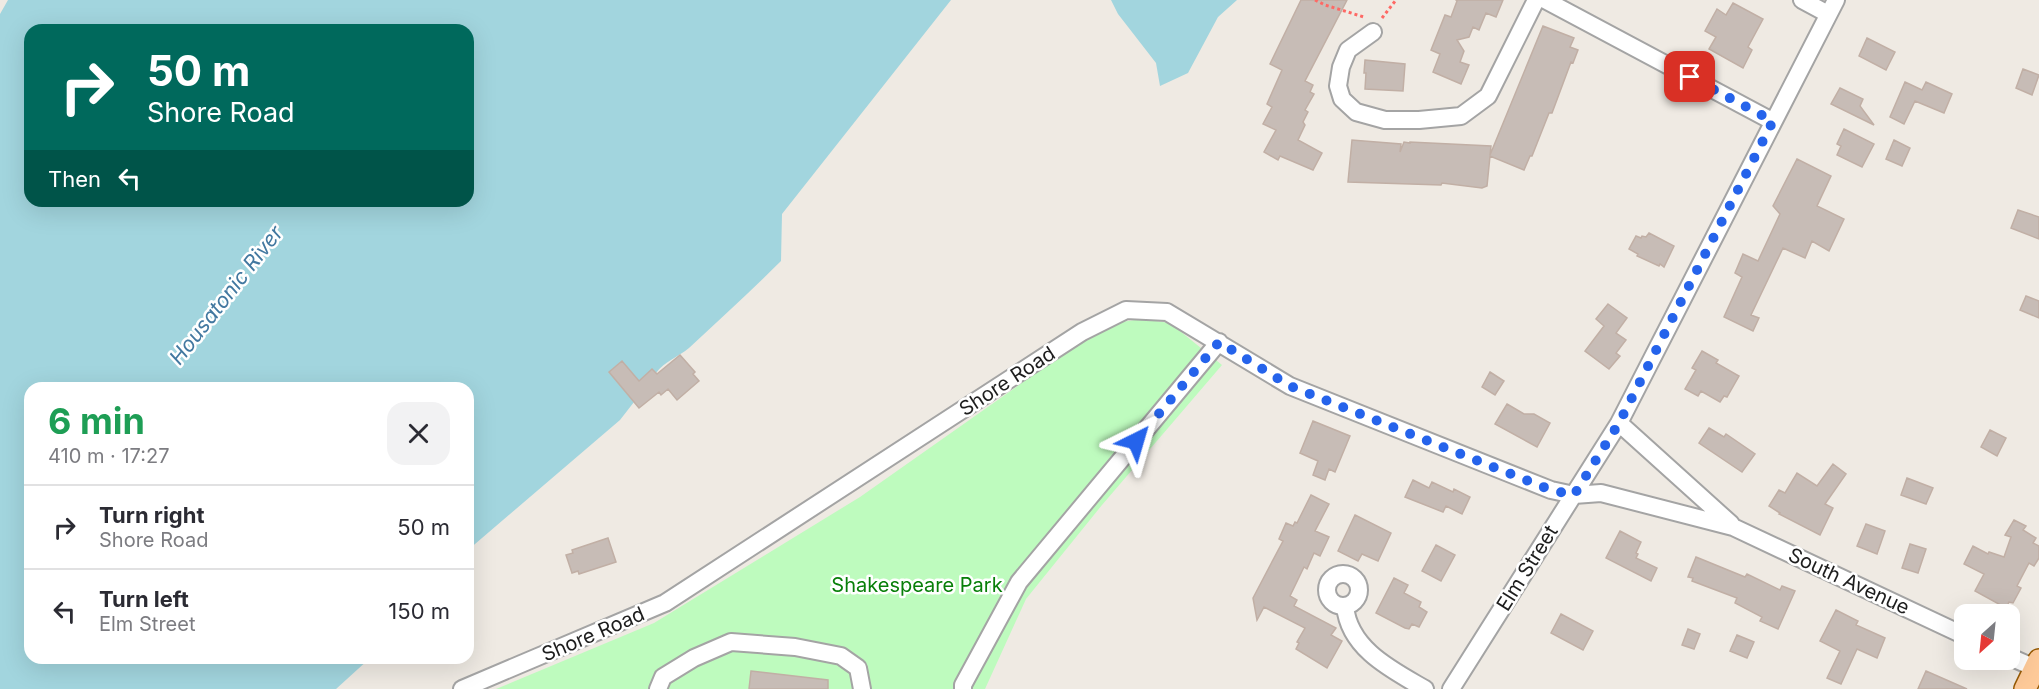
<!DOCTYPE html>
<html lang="en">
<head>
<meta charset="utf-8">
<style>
  :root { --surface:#fff; --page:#f2f2f3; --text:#2b2b33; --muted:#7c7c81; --line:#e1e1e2 }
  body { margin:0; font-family:Inter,sans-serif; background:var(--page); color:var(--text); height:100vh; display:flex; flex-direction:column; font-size:22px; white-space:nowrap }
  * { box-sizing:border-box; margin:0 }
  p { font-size:20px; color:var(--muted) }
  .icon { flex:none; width:33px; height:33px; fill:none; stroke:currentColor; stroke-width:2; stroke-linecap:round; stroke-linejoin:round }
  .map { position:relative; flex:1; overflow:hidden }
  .drawer { position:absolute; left:24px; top:382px; width:450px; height:282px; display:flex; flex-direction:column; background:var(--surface); border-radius:18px; box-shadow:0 6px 24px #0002 }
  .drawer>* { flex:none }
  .guide { position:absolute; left:24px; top:24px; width:450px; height:183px; border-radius:18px; box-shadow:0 6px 24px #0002; background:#00695c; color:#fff; overflow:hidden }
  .needle { width:39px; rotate:207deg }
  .buttons { position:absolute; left:1954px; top:604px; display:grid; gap:12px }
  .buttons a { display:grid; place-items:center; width:66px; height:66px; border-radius:12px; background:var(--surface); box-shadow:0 6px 24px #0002; font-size:30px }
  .pin { position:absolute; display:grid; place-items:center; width:51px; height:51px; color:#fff; margin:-26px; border-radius:12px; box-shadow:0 3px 9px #0006 }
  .me { position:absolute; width:66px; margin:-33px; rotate:40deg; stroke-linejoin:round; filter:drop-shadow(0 0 4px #0008) }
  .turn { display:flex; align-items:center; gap:21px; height:126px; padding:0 24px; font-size:27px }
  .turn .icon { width:78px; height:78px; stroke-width:2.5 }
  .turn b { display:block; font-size:42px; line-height:51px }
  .then { display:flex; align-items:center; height:57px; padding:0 24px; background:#0003; gap:12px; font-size:22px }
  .round { display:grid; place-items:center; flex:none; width:63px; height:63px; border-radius:18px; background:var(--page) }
  .overview { display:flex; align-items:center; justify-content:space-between; height:102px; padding:0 24px }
  h1 { font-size:36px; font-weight:700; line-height:45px; color:#1e9e55 }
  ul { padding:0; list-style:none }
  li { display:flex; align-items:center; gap:18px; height:84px; padding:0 24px; border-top:2px solid var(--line) }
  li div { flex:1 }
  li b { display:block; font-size:22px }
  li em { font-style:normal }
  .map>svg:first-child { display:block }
  .park { fill:#befbbe }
  .water { fill:#a2d5de; fill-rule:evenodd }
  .building { fill:#c7bcb6; stroke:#c1afa5; stroke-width:1.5 }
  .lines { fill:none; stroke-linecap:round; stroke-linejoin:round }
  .minor-casing { stroke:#a4a4a4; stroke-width:20 }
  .major-casing { stroke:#975900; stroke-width:24 }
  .path { stroke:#fe6965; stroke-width:3; stroke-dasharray:3 3; stroke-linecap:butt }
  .minor { stroke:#fff; stroke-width:16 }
  .major { stroke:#feca99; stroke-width:21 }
  .route { stroke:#2563eb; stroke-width:10; stroke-dasharray:0 18 }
  .labels { text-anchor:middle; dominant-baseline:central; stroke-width:5; stroke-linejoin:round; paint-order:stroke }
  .street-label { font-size:20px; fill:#1d1d1d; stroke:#fff }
  .park-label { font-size:20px; fill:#087f09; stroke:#fff }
  .water-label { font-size:21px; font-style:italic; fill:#4278a0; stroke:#fff }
</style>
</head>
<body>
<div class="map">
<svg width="2039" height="689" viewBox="0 0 2039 689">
  <rect width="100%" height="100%" fill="#efeae3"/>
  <path class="park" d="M1141 319 1170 323 1222 365 1102 505 1026 599 985 689H496L654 623 860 497 1090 335 1115 323Z"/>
  <path class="water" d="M8 0H951L782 214 781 261C751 291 720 319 689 348 678 357 665 361 656 373L652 369 639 381 622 361 609 372 634 402 620 420 468 550V388H30V658L369 659 336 689H0V14ZM30 30H468V201H30Z
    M1111 0H1237L1218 17 1188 73 1160 86 1156 63 1118 14Z"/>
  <path class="building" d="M1301 0H1347L1305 81 1313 85 1310 92 1314 94 1305 110 1308 112 1303 122 1305 125 1298 140 1322 153 1313 170 1280 156 1278 160 1264 152 1276 130 1263 124 1272 107 1267 104 1282 70 1270 64Z
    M1456 0H1503L1496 17 1486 13 1479 30 1473 27 1469 37 1457 40 1464 51 1460 62 1469 65 1461 84 1433 72 1440 54 1431 50 1445 15 1451 17 1457 1Z
    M1733 3 1763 19 1748 47 1752 50 1743 68 1709 49 1716 37 1705 31 1717 9 1726 15Z
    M1543 26 1574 38 1570 47 1578 50 1573 63 1571 62 1552 113H1549L1532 156H1530L1524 170 1490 156 1487 186 1482 188 1442 183 1441 185 1348 182 1352 140 1401 144 1400 152 1404 142 1410 143V142L1491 146 1490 155Z
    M1867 38 1895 52 1886 70 1859 56Z
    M1365 60 1405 64 1403 91 1365 89 1366 73H1364Z
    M2023 69 2039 75 2032 95 2016 88Z
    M1905 82 1922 90 1926 82 1952 94 1944 113 1915 101 1904 124 1890 117Z
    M1840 88 1863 99 1860 106 1874 125 1831 104Z
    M1844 129 1874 144 1862 167 1837 155 1841 146 1837 144Z
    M1894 140 1910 148 1902 166 1886 159Z
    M1797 159 1831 176 1817 206 1844 219 1829 251 1812 241 1805 258 1783 248 1751 315 1759 318 1753 331 1724 317 1742 277 1735 273 1743 254 1758 261 1780 214 1773 206Z
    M2018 210 2039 217V239L2011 228Z
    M1649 233 1674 246 1664 267 1660 264 1659 266 1637 256 1638 254 1629 249 1636 236 1641 238 1642 236 1646 237Z
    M2026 296 2039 301V318L2020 310Z
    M1608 304 1627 318 1616 333 1626 340 1616 353 1620 356 1609 369 1585 351 1604 326 1596 319Z
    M1702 351 1718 360 1716 363 1739 376 1727 397 1724 396 1720 402 1701 391 1698 396 1685 389 1696 370 1692 368Z
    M680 355 695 372 693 374 699 381 677 400 668 389 661 395 659 392 639 408 609 372 622 361 639 381 652 369 657 374Z
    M1490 372 1504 381 1495 395 1482 387Z
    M1507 404 1524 414H1534L1550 423 1537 447 1495 424Z
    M1313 421 1350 436 1335 472 1329 469 1325 480 1313 475 1318 461 1300 453Z
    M1709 428 1724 437 1726 434 1755 454 1742 472 1699 443Z
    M1990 430 2006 438 1997 456 1981 447Z
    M1833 464 1846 474 1825 504 1833 508 1820 535 1779 514 1780 513 1769 506 1779 490 1785 493 1797 473 1817 486Z
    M1907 478 1933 488 1926 504 1901 495Z
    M1413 480 1429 488 1432 482 1453 492 1454 489 1470 497 1462 514 1446 506 1443 512 1405 497Z
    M1311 495 1329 504 1315 531 1329 537 1320 556 1314 553 1307 569 1304 567 1290 596 1297 600 1294 606 1336 628 1331 635 1342 641 1327 668 1296 649 1299 643 1297 642 1305 628 1264 607 1257 620 1253 598 1283 541 1279 539 1286 523 1293 526 1295 522 1297 523Z
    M1355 515 1391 533 1378 561 1362 554 1358 561 1338 551Z
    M2014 520 2026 526 2023 530 2036 538 2033 543 2039 546V558L2034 566 2029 563 2017 586 2021 588 2013 603 2009 602 2006 608 1975 591 1984 574 1964 564 1973 546 1988 554 1989 552 2004 557 2011 537 2005 535Z
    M1866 524 1885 531 1877 554 1857 546Z
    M1620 531 1641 542 1636 553 1638 554 1636 558 1657 568 1651 581 1606 558Z
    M608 538 616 562 579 574 578 571 572 573 566 555 573 553 572 550Z
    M1910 544 1926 549 1918 573 1902 568Z
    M1436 545 1455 555 1441 581 1422 571Z
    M1696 557 1745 577 1747 574 1780 590 1782 586 1795 591 1778 629 1760 621 1762 617 1735 603 1737 598 1692 581 1693 578 1688 577Z
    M1394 578 1408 585 1404 593 1421 602 1419 607 1427 612 1419 627 1412 624 1409 629 1405 628 1376 613Z
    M1836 610 1858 621 1856 625 1885 638 1877 658 1857 649 1841 684 1827 678 1840 651 1820 641Z
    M1561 614 1593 631 1583 650 1551 633Z
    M1688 629 1700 634 1694 649 1682 645Z
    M1737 635 1754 642 1747 658 1730 651Z
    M751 671 828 680V689H749Z
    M1926 671 1967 689H1918Z"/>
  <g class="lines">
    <g class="minor-casing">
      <path id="minor" d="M1545 0 1772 121
        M1802 0 1828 14
        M1373 32 1348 50 1341 67 1338 86 1342 99 1356 112 1385 120H1419L1461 116 1488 96 1536 0
        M1619 423 1731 524
        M1327 590a16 16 0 1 1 32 0a16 16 0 1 1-32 0Z
        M1345 606C1349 649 1392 670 1425 689
        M2010 657 2035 668
        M462 689 665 603 1082 332 1126 310 1167 312 1290 386 1551 490 1574 495 1601 493 1733 527 1965 636
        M658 689 663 677 694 658 731 642 795 647 841 656 858 668 862 689
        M963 689V685L1019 582 1219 342
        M1451 689 1619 423 1836 0"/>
    </g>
    <g class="major-casing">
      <path id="major" d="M2025 689 2039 660"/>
    </g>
    <path class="path" d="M1315 0 1325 5 1364 17
      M1382 18 1396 0"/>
    <use href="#minor" class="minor"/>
    <use href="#major" class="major"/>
  </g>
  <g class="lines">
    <path class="route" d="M1136 441 1219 342 1290 386 1551 490 1574 495 1619 423 1773 121 1690 77"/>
  </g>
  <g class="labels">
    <g class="street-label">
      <text transform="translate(1007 381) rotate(-33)">Shore Road</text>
      <text transform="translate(1527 568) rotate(-58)">Elm Street</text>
      <text transform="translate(1849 581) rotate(25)">South Avenue</text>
      <text transform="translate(593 634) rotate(-23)">Shore Road</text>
    </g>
    <g class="park-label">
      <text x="917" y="585">Shakespeare Park</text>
    </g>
    <g class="water-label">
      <text transform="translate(226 295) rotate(-52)">Housatonic River</text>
    </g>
  </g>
</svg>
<div class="buttons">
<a><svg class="needle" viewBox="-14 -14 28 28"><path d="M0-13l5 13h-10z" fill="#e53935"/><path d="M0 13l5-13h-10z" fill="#7c7c81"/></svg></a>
</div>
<div class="pin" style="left:1690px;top:77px;background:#d93025"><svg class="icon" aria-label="arrive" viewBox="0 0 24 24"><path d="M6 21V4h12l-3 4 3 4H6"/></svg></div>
<svg class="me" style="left:1136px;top:441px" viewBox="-20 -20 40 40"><path d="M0-17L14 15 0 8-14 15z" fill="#2563eb" stroke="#fff" stroke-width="4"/></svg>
<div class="guide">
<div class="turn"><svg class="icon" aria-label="right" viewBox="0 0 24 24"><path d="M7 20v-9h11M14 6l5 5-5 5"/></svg><div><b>50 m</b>Shore Road</div></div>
<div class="then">Then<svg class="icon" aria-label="left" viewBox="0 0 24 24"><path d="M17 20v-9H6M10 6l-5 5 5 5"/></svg></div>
</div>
<section class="drawer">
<div class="overview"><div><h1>6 min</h1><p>410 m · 17:27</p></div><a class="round"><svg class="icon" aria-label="close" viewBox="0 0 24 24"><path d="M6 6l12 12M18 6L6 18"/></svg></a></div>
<ul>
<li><svg class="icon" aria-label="right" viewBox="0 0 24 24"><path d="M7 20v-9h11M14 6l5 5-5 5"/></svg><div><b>Turn right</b><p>Shore Road</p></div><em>50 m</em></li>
<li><svg class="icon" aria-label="left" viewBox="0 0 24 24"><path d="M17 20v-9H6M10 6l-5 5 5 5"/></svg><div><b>Turn left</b><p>Elm Street</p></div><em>150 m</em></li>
</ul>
</section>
</div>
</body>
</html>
